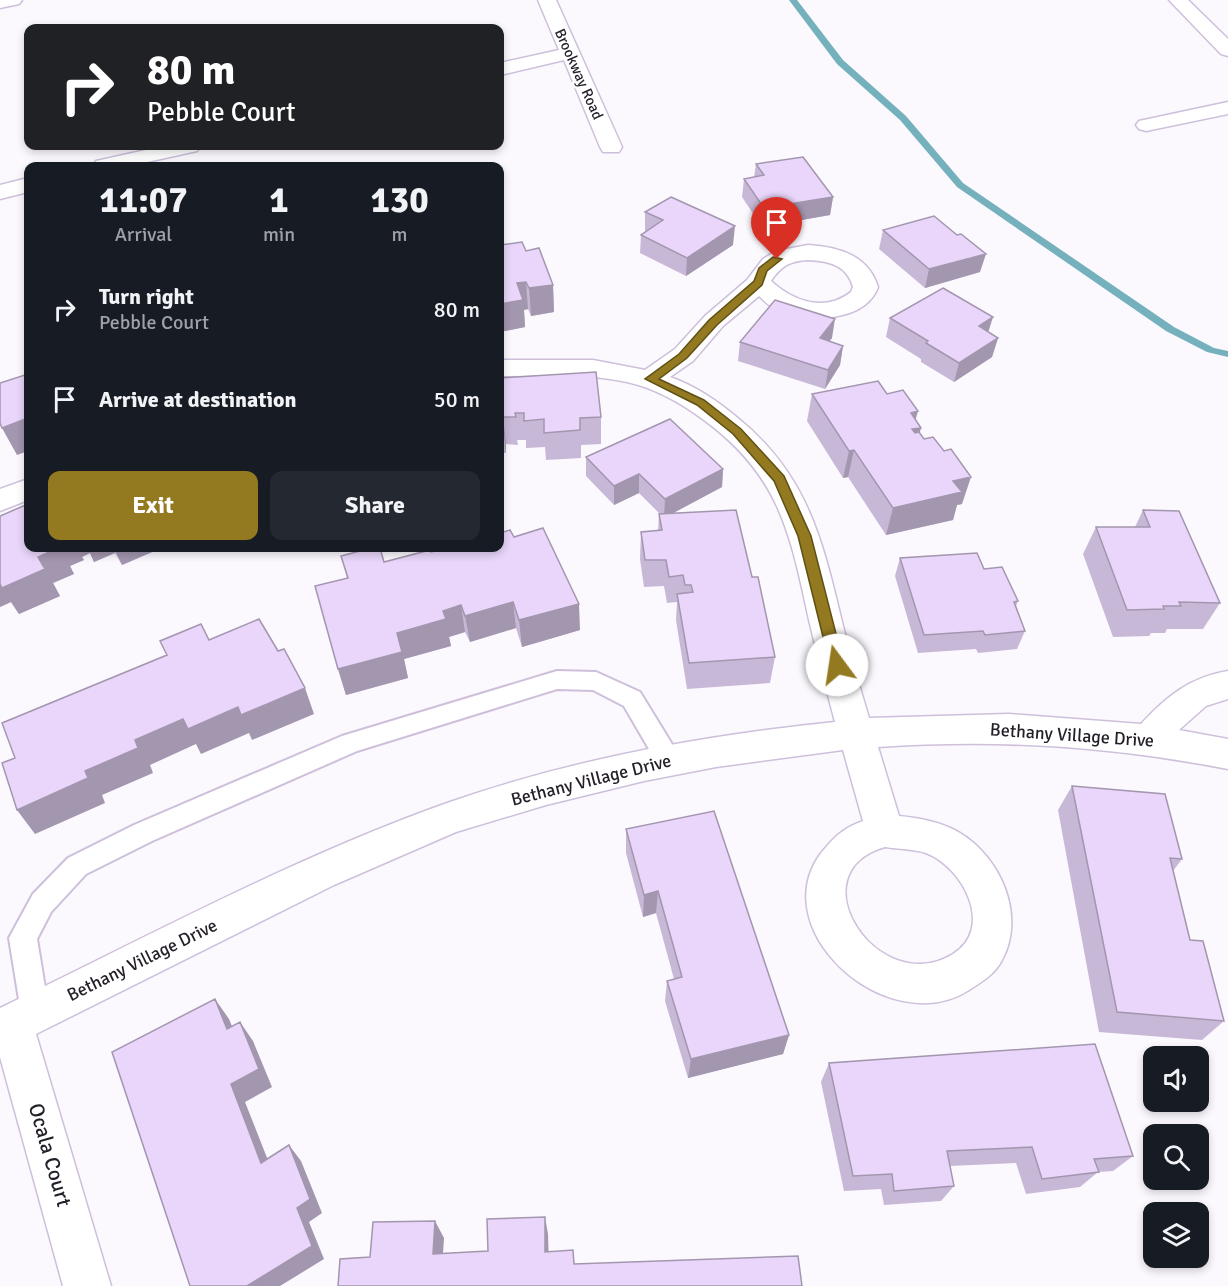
<!DOCTYPE html>
<html lang="en">
<head>
<meta charset="utf-8">
<style>
  :root { --surface:#171b24; --page:#242831; --text:#f1f3f6; --muted:#9ea1a6; --accent:#937920 }
  body { margin:0; font-family:Signika,sans-serif; background:var(--page); color:var(--text); height:100vh; display:flex; flex-direction:column; font-size:22px; white-space:nowrap }
  * { box-sizing:border-box; margin:0 }
  p { font-size:20px; color:var(--muted) }
  .icon { flex:none; width:33px; height:33px; fill:none; stroke:currentColor; stroke-width:2; stroke-linecap:round; stroke-linejoin:round }
  .map { position:relative; flex:1; overflow:hidden }
  .side { position:absolute; left:24px; top:162px; width:480px; height:390px; display:flex; flex-direction:column; background:var(--surface); border-radius:12px; box-shadow:0 3px 9px #0003 }
  .side>* { flex:none }
  .top-card { position:absolute; left:24px; top:24px; width:480px; height:126px; border-radius:12px; box-shadow:0 3px 9px #0003; background:#202124; color:#fff; overflow:hidden }
  .tools { position:absolute; left:1143px; top:1046px; display:grid; gap:12px }
  .tools a { display:grid; place-items:center; width:66px; height:66px; border-radius:12px; background:var(--surface); box-shadow:0 3px 9px #0003; font-size:30px }
  .pin { position:absolute; display:grid; place-items:center; width:51px; height:51px; color:#fff; margin:-62px -26px; border-radius:50% 50% 50% 0; rotate:-45deg; box-shadow:0 0 6px #0007 }
  .pin .icon { rotate:45deg }
  .me { position:absolute; width:66px; margin:-33px; rotate:346deg; stroke-linejoin:round; filter:drop-shadow(0 0 4px #0008) }
  .turn { display:flex; align-items:center; gap:21px; height:126px; padding:0 24px; font-size:27px }
  .turn .icon { width:78px; height:78px; stroke-width:2.5 }
  .turn b { display:block; font-size:42px; line-height:51px }
  .eta { display:flex; justify-content:space-evenly; align-items:center; height:102px; text-align:center }
  .eta b { font-size:36px; font-weight:700; line-height:42px }
  .primary-button { display:flex; gap:12px; margin-top:auto; padding:12px 24px }
  .primary-button a { flex:1; height:69px; border-radius:12px; background:var(--accent); color:#fff; font-size:24px; font-weight:700; line-height:69px; text-align:center }
  .primary-button a+a { background:var(--page); color:var(--text) }
  ul { padding:0; list-style:none }
  li { display:flex; align-items:center; gap:18px; height:90px; padding:0 24px }
  li div { flex:1 }
  li b { display:block; font-size:22px }
  li em { font-style:normal }
  .map>svg:first-child { display:block }
  .lines { fill:none; stroke-linecap:round; stroke-linejoin:round }
  .stream { fill:#74b1bc; fill-rule:evenodd }
  .lane-casing { stroke:#cebfdb; stroke-width:4 }
  .street-casing { stroke:#cebfdb; stroke-width:3 }
  .lane { fill:#fff; fill-rule:evenodd }
  .street { fill:#fff; fill-rule:evenodd }
  .wall { fill:#c8b8d7 }
  .shaded-wall { fill:#a396af }
  .building { fill:#e9d6fa; stroke:#a396af; stroke-width:1.5 }
  .route { fill:#937920; stroke:#604f15; stroke-width:1.5 }
  .labels { text-anchor:middle; dominant-baseline:central; stroke-width:5; stroke-linejoin:round; paint-order:stroke }
  .far-street-label { font-size:15px; fill:#231e28; stroke:#fff }
  .street-label { font-size:18px; fill:#231e28; stroke:#fff }
  .near-street-label { font-size:21px; fill:#231e28; stroke:#fff }
</style>
</head>
<body>
<div class="map">
<svg width="1228" height="1286" viewBox="0 0 1228 1286">
  <rect width="100%" height="100%" fill="#fbf8fe"/>
  <g class="lines">
    <path class="stream" d="M789 0H797L843 60 906 116 963 183 1174 327 1214 348 1228 351V357L1207 352 1166 331 957 187 900 120 837 64Z"/>
    <g class="lane-casing">
      <path id="lane" d="M557 671 596 672 640 692 678 754 681 761 678 768 669 771 660 768 624 706 593 690 557 689 357 751 152 841 86 874 51 912 37 939 49 1012 45 1022 35 1026 25 1022 21 1012 9 938 33 894 68 858 134 825 342 736Z"/>
    </g>
    <g class="street-casing">
      <path id="street" d="M0 0H22L19 4 0 8Z
        M538 0H556L622 147 619 152H603L600 147 564 60 500 75V63L559 50Z
        M1169 0H1188L1228 39V56L1221 54Z
        M1228 102V114L1146 131 1139 129 1136 125 1139 121Z
        M164 146H200L197 151 129 166H93L96 161Z
        M28 178V192L0 199V185Z
        M808 245C839 247 868 255 878 287 866 321 811 323 782 312 773 309 765 302 759 296L723 326 693 361 670 377C696 386 719 402 740 420 809 477 823 543 843 626 851 657 860 688 869 718L1009 714 1141 724C1166 697 1190 677 1228 671V699L1206 706 1179 730 1228 739V769C1108 746 1000 739 878 747L899 816C919 818 942 822 960 833 1001 858 1026 916 1002 960 995 974 983 981 969 990 887 1043 755 924 827 846 838 833 847 827 863 821L843 750 716 767 644 781 546 805 456 832 334 885 36 1034 111 1286H63L0 1057V1008C148 937 294 857 450 802 573 759 705 735 835 722 826 688 817 654 809 620 790 533 780 476 704 420 681 403 655 388 627 382 585 373 542 376 500 376V360H593L645 370 675 349 705 316 747 280 763 259 776 251ZM808 260C829 261 847 265 853 287L851 292C824 313 793 301 771 281 781 266 790 261 808 260ZM885 847C898 849 913 849 926 853 963 867 995 928 953 954 879 1000 794 873 885 847Z
        M28 479V500L0 511V489Z"/>
    </g>
    <use href="#lane" class="lane"/>
    <use href="#street" class="street"/>
  </g>
  <path class="wall" d="M756 164 833 197 830 215 762 227 742 197 744 179 754 177Z
    M645 212 733 245 686 276 640 253 641 235 646 231H645Z
    M883 230 980 272 925 288 879 249Z
    M500 245 526 251 553 285 554 312 531 316 528 309 524 310 525 327 500 332Z
    M890 318 988 332 998 338 992 357 954 382 921 362V359L886 337Z
    M832 338 829 341 843 346 840 365 825 389 738 361 740 342Z
    M500 378 601 417V444L581 445V458L546 460 545 447 526 448V440H517L518 445 506 444V453H500Z
    M812 394H887L915 420 920 433 962 504 957 505 953 520 886 535 848 477 843 478 807 421Z
    M586 457 723 469 722 487 673 513 752 577 775 657 770 683 687 689 676 620 677 602 667 603 664 586 644 587 640 559 641 532 658 531 659 514H660L639 493 614 505 586 476Z
    M1143 510 1220 603 1203 629H1167L1165 633H1151L1149 636 1113 637 1083 554 1096 527H1135Z
    M0 516 28 548H158L159 549 122 565 115 553 94 562 90 553 82 557 84 560 70 566 74 574 53 583 60 596 19 614 11 602 0 607Z
    M514 537 580 630 522 647 516 628 470 642 465 632 449 637 451 646 404 659 408 678 346 695 338 669 347 578 341 556 384 562Z
    M900 558 984 569 1018 601 1016 606 1025 631 1017 649 978 653 976 649 918 653 895 576Z
    M1072 786 1182 859 1173 871 1190 940 1224 1021 1202 1040 1099 1032 1058 810Z
    M626 829 789 1035 783 1054 688 1078 665 1001 667 981 674 979 656 913 643 917 626 853Z
    M829 1063 1133 1156 1113 1171 1098 1172 1080 1187 1026 1194 1016 1163 950 1166 954 1186 941 1201 884 1205 881 1189 844 1191 821 1082Z"/>
  <path class="shaded-wall" d="M833 197 830 215 762 227 764 208Z
    M735 226 733 245 686 276 687 258Z
    M986 254 980 272 925 288 929 269Z
    M526 282 528 309 524 310 525 327 500 332V304L517 283Z
    M553 285 554 312 531 316 529 288Z
    M993 317 987 336 979 326Z
    M835 319 832 338 817 357 820 338Z
    M998 338 992 357 954 382 959 363Z
    M843 346 840 365 825 389 828 370Z
    M918 411 913 429 921 428 914 455 911 413Z
    M503 417 506 444V453L503 425Z
    M28 418V451L17 455 2 428Z
    M854 450 848 477 843 478 849 451Z
    M723 469 722 487 664 518 665 499Z
    M639 474V493L614 505V486Z
    M971 477 962 504 957 505 953 520 886 535 893 508 953 481Z
    M58 548H112L115 553 94 562 90 553 82 557 84 560 70 566 74 574 53 583 60 596 19 614 11 602 0 607V583L38 557Z
    M114 548H158L159 549 122 565Z
    M513 602 516 628 470 642 465 616Z
    M579 604 580 630 522 647 519 620Z
    M461 605 465 632 449 637 451 646 404 659 408 678 346 695 338 669 397 633 443 611Z
    M305 688 314 714 252 740 249 733 201 754 196 744 150 765 153 773 102 795 105 803 35 834 17 810 85 771 135 740 183 719 238 707Z
    M658 891 656 913 643 917 644 895Z
    M215 999 229 1019 241 1048 227 1029Z
    M240 1022 253 1041 272 1087 245 1102 275 1178 261 1163 231 1084Z
    M789 1035 783 1054 688 1078 691 1059Z
    M289 1145 301 1161 322 1213 309 1222 324 1259 280 1286H247L297 1208Z
    M545 1217 548 1234 549 1268 545 1252Z
    M435 1221 444 1238 442 1269 433 1254Z"/>
  <path class="building" d="M803 157 833 197 764 208 744 179 764 175 756 164Z
    M671 197 735 226 687 258 641 235 663 220 645 212Z
    M934 216 957 235 961 234 986 254 929 269 883 230Z
    M522 242 526 251 539 248 553 285 529 288 526 282 517 283 523 300 500 304V245Z
    M943 288 993 317 979 326 998 338 959 363 926 343 928 341 890 318Z
    M775 300 835 319 820 338 843 346 828 370 740 342Z
    M596 372 601 417 580 418V430L544 433V419L524 421V413H515L516 417H503V425L500 426V378Z
    M28 374V418L2 428 0 423V383Z
    M878 381 887 394 903 390 918 411 911 413 921 428 912 429 915 433 919 432 924 439 933 437 944 451 951 449 971 477 953 481 962 492 893 508 854 450 849 451 812 394Z
    M670 419 723 469 665 499 639 474 614 486 586 457Z
    M28 504V548H58L38 557 45 569 2 588 0 584V516Z
    M736 510 752 577H758L775 657 689 663 677 594 693 592 691 585H685L683 575 669 577 666 560H645L641 532 662 530 659 514Z
    M1143 510 1179 511 1220 603 1179 602 1181 606H1163L1164 609 1127 610 1096 527H1150Z
    M543 528 579 604 519 620 513 602 465 616 461 605 443 611 446 619 397 633 402 652 338 669 315 586 348 578 341 556 371 548H380L384 562 430 550 431 552 448 548H500V533L510 530 514 537Z
    M977 553 984 569 1002 567 1018 601 1014 602 1025 631 985 635 983 631 924 635 900 558Z
    M259 619 278 651 284 649 305 688 241 715 238 707 188 729 183 719 135 740 138 748 85 771 88 778 17 810 2 763 15 758 2 723 167 655 160 641 201 624 209 640Z
    M1072 786 1165 794 1182 859 1170 858 1190 940 1203 941 1224 1021 1117 1012Z
    M714 811 789 1035 691 1059 667 981 682 977 658 891 644 895 626 829Z
    M215 999 227 1029 240 1022 259 1069 231 1084 261 1163 289 1145 310 1199 297 1208 312 1246 247 1286H190L112 1052Z
    M1095 1044 1133 1156 1094 1159 1099 1172 1042 1179 1032 1147 947 1151 954 1186 894 1191 892 1174 853 1176 829 1063Z
    M545 1217V1252L573 1250 574 1264 798 1256 802 1286H338L340 1259 370 1257 373 1222 435 1221 433 1254 488 1251 487 1219Z"/>
  <path class="route" d="M773 257 782 259 767 271 762 285 717 325 687 358 659 379 704 400 741 429 784 476 811 536 844 665 837 671 830 665 798 536 774 481 733 434 697 405 645 379 679 354 709 320 754 281 759 268Z"/>
  <g class="labels">
    <g class="far-street-label">
      <text transform="translate(579 74) rotate(66)">Brookway Road</text>
    </g>
    <g class="street-label">
      <text transform="translate(1072 735) rotate(4)">Bethany Village Drive</text>
      <text transform="translate(591 780) rotate(-14)">Bethany Village Drive</text>
      <text transform="translate(142 960) rotate(-26)">Bethany Village Drive</text>
    </g>
    <g class="near-street-label">
      <text transform="translate(50 1155) rotate(74)">Ocala Court</text>
    </g>
  </g>
</svg>
<div class="tools">
<a><svg class="icon" aria-label="sound" viewBox="0 0 24 24"><path d="M4 9h4l5-4v14l-5-4H4zM17 9q2 3 0 6"/></svg></a>
<a><svg class="icon" aria-label="search" viewBox="0 0 24 24"><circle cx="10" cy="10" r="6"/><path d="M15 15l6 6"/></svg></a>
<a><svg class="icon" aria-label="layers" viewBox="0 0 24 24"><path d="M12 4l9 5-9 5-9-5zM3 14l9 5 9-5"/></svg></a>
</div>
<div class="pin" style="left:777px;top:259px;background:#d93025"><svg class="icon" aria-label="arrive" viewBox="0 0 24 24"><path d="M6 21V4h12l-3 4 3 4H6"/></svg></div>
<svg class="me" style="left:837px;top:665px" viewBox="-20 -20 40 40"><circle r="19" fill="#fff"/><path d="M0-13L10 11 0 6-10 11z" fill="#937920"/></svg>
<div class="top-card">
<div class="turn"><svg class="icon" aria-label="right" viewBox="0 0 24 24"><path d="M7 20v-9h11M14 6l5 5-5 5"/></svg><div><b>80 m</b>Pebble Court</div></div>
</div>
<section class="side">
<div class="eta">
<div><b>11:07</b><p>Arrival</p></div>
<div><b>1</b><p>min</p></div>
<div><b>130</b><p>m</p></div>
</div>
<ul>
<li><svg class="icon" aria-label="right" viewBox="0 0 24 24"><path d="M7 20v-9h11M14 6l5 5-5 5"/></svg><div><b>Turn right</b><p>Pebble Court</p></div><em>80 m</em></li>
<li><svg class="icon" aria-label="arrive" viewBox="0 0 24 24"><path d="M6 21V4h12l-3 4 3 4H6"/></svg><div><b>Arrive at destination</b></div><em>50 m</em></li>
</ul>
<div class="primary-button"><a>Exit</a><a>Share</a></div>
</section>
</div>
</body>
</html>
